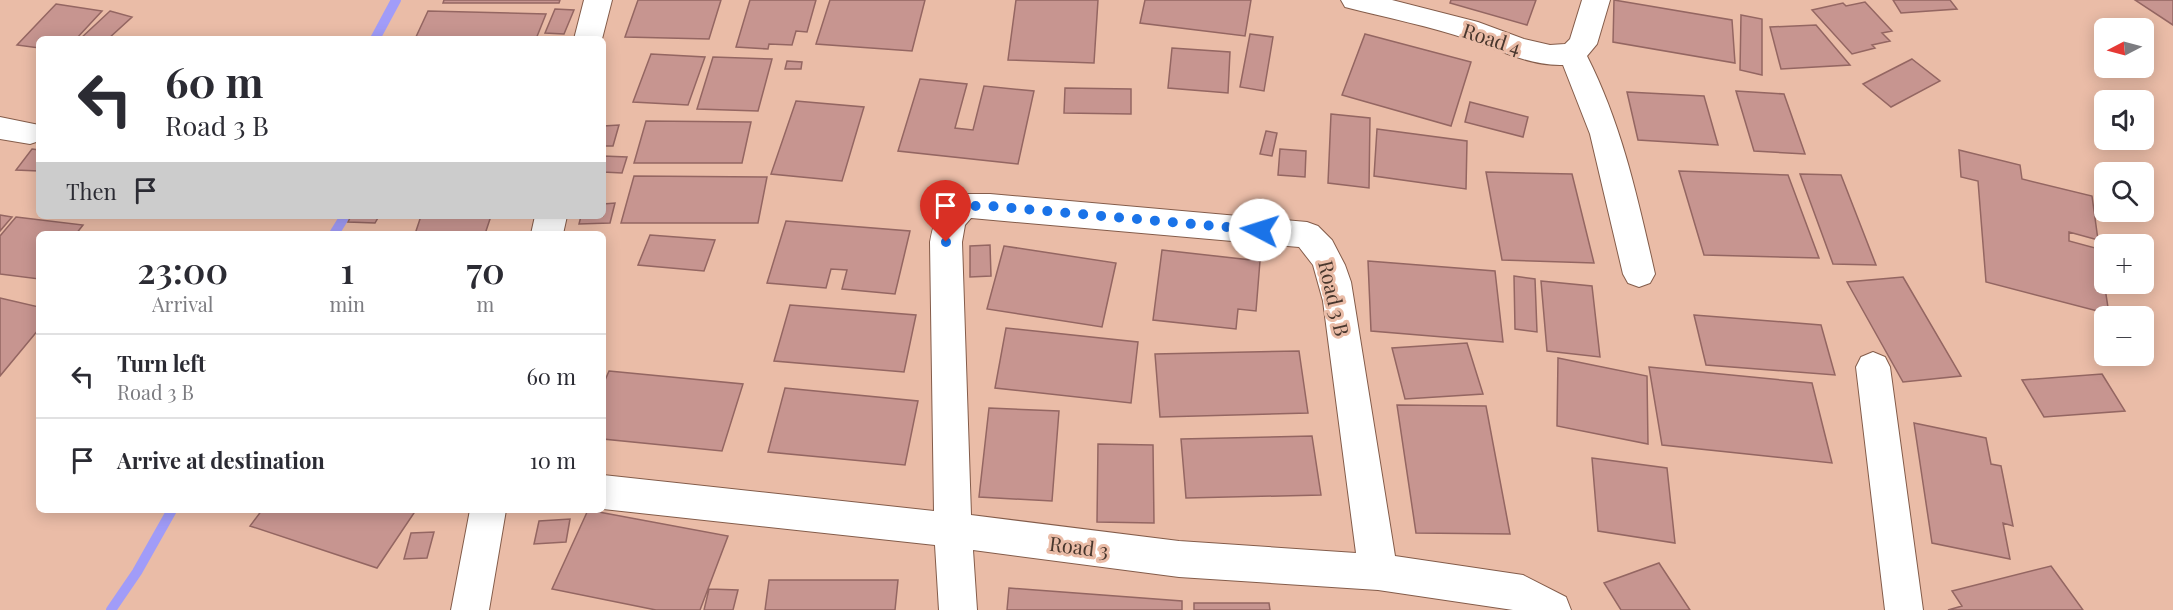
<!DOCTYPE html>
<html lang="en">
<head>
<meta charset="utf-8">
<style>
  :root { --surface:#fff; --page:#f7f7f7; --text:#2b2b33; --muted:#7c7c81; --line:#e1e1e2 }
  body { margin:0; font-family:"Playfair Display",serif; background:var(--page); color:var(--text); height:100vh; display:flex; flex-direction:column; font-size:22px; white-space:nowrap }
  * { box-sizing:border-box; margin:0 }
  p { font-size:20px; color:var(--muted) }
  .icon { flex:none; width:33px; height:33px; fill:none; stroke:currentColor; stroke-width:2; stroke-linecap:round; stroke-linejoin:round }
  .map { position:relative; flex:1; overflow:hidden }
  .panel { position:absolute; left:36px; top:231px; width:570px; height:282px; display:flex; flex-direction:column; background:var(--surface); border-radius:9px; box-shadow:0 3px 15px #0003 }
  .panel>* { flex:none }
  .top-card { position:absolute; left:36px; top:36px; width:570px; height:183px; border-radius:9px; box-shadow:0 3px 15px #0003; background:#fff; color:var(--text); overflow:hidden }
  .needle { width:39px; rotate:264deg }
  .fabs { position:absolute; left:2094px; top:18px; display:grid; gap:12px }
  .fabs a { display:grid; place-items:center; width:60px; height:60px; border-radius:9px; background:var(--surface); box-shadow:0 3px 15px #0003; font-size:30px }
  .pin { position:absolute; display:grid; place-items:center; width:51px; height:51px; color:#fff; margin:-62px -26px; border-radius:50% 50% 50% 0; rotate:-45deg; box-shadow:0 0 6px #0007 }
  .pin .icon { rotate:45deg }
  .me { position:absolute; width:66px; margin:-33px; rotate:275deg; stroke-linejoin:round; filter:drop-shadow(0 0 4px #0008) }
  .turn { display:flex; align-items:center; gap:21px; height:126px; padding:0 30px; font-size:27px }
  .turn .icon { width:78px; height:78px; stroke-width:2.5 }
  .turn b { display:block; font-size:42px; line-height:51px }
  .then { display:flex; align-items:center; height:57px; padding:0 30px; background:#0003; gap:12px; font-size:22px }
  .eta { display:flex; justify-content:space-evenly; align-items:center; height:102px; text-align:center }
  .eta b { font-size:36px; font-weight:600; line-height:42px }
  ul { padding:0; list-style:none }
  li { display:flex; align-items:center; gap:18px; height:84px; padding:0 30px; border-top:2px solid var(--line) }
  li div { flex:1 }
  li b { display:block; font-size:22px }
  li em { font-style:normal }
  .map>svg:first-child { display:block }
  .lines { fill:none; stroke-linecap:round; stroke-linejoin:round }
  .stream { stroke:#a19cf8; stroke-width:10 }
  .building { fill:#c79590; stroke:#946662; stroke-width:1.5 }
  .street-casing { stroke:#845c4a; stroke-width:2 }
  .street { fill:#fff; fill-rule:evenodd }
  .route { stroke:#1a73e8; stroke-width:10; stroke-dasharray:0 18 }
  .labels { text-anchor:middle; dominant-baseline:central; stroke-width:6; stroke-linejoin:round; paint-order:stroke }
  .street-label { font-size:20px; fill:#48362d; stroke:#eabca7 }
</style>
</head>
<body>
<div class="map">
<svg width="2173" height="610" viewBox="0 0 2173 610">
  <rect width="100%" height="100%" fill="#eabca7"/>
  <g class="lines">
    <path class="stream" d="M375 39 396 0
      M334 234 345 216
      M111 610 137 572 172 510"/>
  </g>
  <path class="building" d="M444 0H560L559 3H443Z
    M638 0H721L709 39 625 37Z
    M750 0H816L807 32 796 31 792 45 769 44 768 49 736 47Z
    M830 0H925L912 51 816 44Z
    M1016 0H1098L1094 63 1008 60Z
    M1145 0H1251L1245 36 1140 23Z
    M1451 0H1536L1527 25 1450 3Z
    M1614 0 1732 20 1735 63 1613 42Z
    M1893 0H1950L1957 9 1901 13Z
    M2135 0H2173V25Z
    M1865 2 1892 31 1882 33 1890 41 1872 45 1875 48 1852 54 1812 10 1843 3 1846 6Z
    M56 4 102 11 76 39H39V48L17 45Z
    M555 9 574 10 564 34 545 33Z
    M110 11 132 17 108 39H80Z
    M428 11 546 14 536 39H415Z
    M1741 15 1762 19V75L1740 70Z
    M1816 25 1850 65 1781 69 1770 27Z
    M1250 34 1273 37 1264 91 1240 87Z
    M1365 34 1471 62 1451 126 1342 95Z
    M1172 48 1230 52 1228 93 1168 88Z
    M651 54 705 57 688 105 633 102Z
    M713 57 772 59 758 111 697 109Z
    M1912 59 1940 81 1891 107 1863 84Z
    M787 61 802 62 801 69H785Z
    M920 79 967 84 955 128 973 130 984 86 1034 91 1018 164 898 151Z
    M1065 88 1131 89V114L1064 113Z
    M1736 91 1784 94 1805 154 1754 151Z
    M1627 92 1704 96 1718 145 1638 140Z
    M796 101 864 107 842 181 771 174Z
    M1470 102 1528 117 1523 137 1465 122Z
    M1331 114 1370 118 1369 188 1328 183Z
    M646 121 751 122 742 163H634Z
    M619 125 613 146H603V126Z
    M1377 129 1467 141 1466 189 1374 176Z
    M1266 131 1277 133 1272 156 1260 154Z
    M32 149 39 150V171L16 170Z
    M1280 149 1306 151 1305 177 1278 175Z
    M1959 150 2020 165 2022 179 2092 196 2098 240 2069 232V241L2099 249 2109 314 1986 282 1978 181 1961 177Z
    M603 156 627 157 622 173 603 172Z
    M1679 171 1788 175 1819 258 1704 255Z
    M1486 172 1572 174 1594 263 1502 260Z
    M1800 174 1841 175 1876 265 1833 264Z
    M634 176 767 177 758 223H621Z
    M615 203 610 223 579 224 581 216H603V204Z
    M0 215 12 217 0 231Z
    M351 216H379L375 223 348 222Z
    M421 216H491L485 234H415Z
    M16 217 83 225 76 234H39V279L0 274V236Z
    M786 221 910 231 895 294 842 289 847 270 831 269 826 288 767 283Z
    M650 235 715 240 704 271 638 265Z
    M990 245 991 276 970 277V246Z
    M1004 246 1116 263 1102 327 987 309Z
    M1162 250 1260 261 1256 311 1238 309 1236 329 1153 320Z
    M1368 261 1495 271 1503 342 1371 331Z
    M1514 276 1535 279 1537 332 1515 329Z
    M1903 277 1961 376 1903 382 1847 282Z
    M1541 281 1592 286 1600 357 1547 351Z
    M0 298 39 307V329L0 376Z
    M790 305 916 315 904 372 774 361Z
    M1694 315 1821 325 1835 375 1706 365Z
    M1006 328 1138 342 1131 403 995 388Z
    M1467 343 1483 394 1405 399 1392 348Z
    M1299 351 1308 413 1160 417 1155 354Z
    M1558 358 1647 376 1648 444 1557 426Z
    M1649 367 1812 383 1832 463 1662 445Z
    M609 371 743 384 722 451 603 439V385Z
    M2102 374 2125 411 2044 417 2022 380Z
    M785 388 918 401 905 465 768 452Z
    M1397 405 1486 406 1510 534 1416 533Z
    M989 408 1059 411 1052 501 979 497Z
    M1914 423 1986 438 1991 464 2001 466 2013 526 2003 523 2010 559 1932 543Z
    M1312 436 1321 495 1186 498 1181 439Z
    M1098 444 1153 445 1154 523 1097 522Z
    M1592 458 1667 468 1675 543 1598 531Z
    M262 510H416L377 568 250 526Z
    M588 510 728 536 700 610H656L552 589Z
    M570 519 566 542 534 544 539 521Z
    M434 532 427 558 404 559 411 533Z
    M1659 563 1690 610H1621L1604 583Z
    M2051 566 2083 610H1948L1962 606 1952 591Z
    M769 580H898L895 610H765Z
    M1009 588 1182 601V610H1007Z
    M709 589 738 590 733 610H704Z
    M1194 603H1269L1270 610H1194Z"/>
  <g class="lines">
    <g class="street-casing">
      <path id="street" d="M584 0H612L602 39H574Z
        M1341 0H1392L1478 22 1524 39 1550 45 1565 44 1570 39 1582 0H1610L1597 44 1587 56C1622 125 1638 199 1655 274L1650 283 1639 287 1628 283 1623 274 1590 134 1563 65C1529 66 1501 50 1470 40 1430 26 1387 18 1345 7Z
        M0 117 39 125V141L30 144 0 139Z
        M963 194H990L1307 222 1318 226 1332 240 1345 265 1351 282 1395 556 1523 575 1566 597 1571 610H1513L1378 590 1179 577 973 550 977 610H939L935 545 603 509V475L934 511 930 242C934 220 940 201 963 194ZM971 218 1299 247 1313 265 1323 301 1356 553 1179 541 971 515 962 242 965 225Z
        M535 216H567L563 234H531Z
        M1873 352 1885 357 1890 367 1923 610H1885L1856 367 1861 357Z
        M470 510H506L489 610H451Z"/>
    </g>
    <use href="#street" class="street"/>
  </g>
  <g class="lines">
    <path class="route" d="M946 242 950 220 963 206H990L1260 230"/>
  </g>
  <g class="labels">
    <g class="street-label">
      <text transform="translate(1492 38) rotate(18)">Road 4</text>
      <text transform="translate(1335 298) rotate(77)">Road 3 B</text>
      <text transform="translate(1079 546) rotate(7)">Road 3</text>
    </g>
  </g>
</svg>
<div class="fabs">
<a><svg class="needle" viewBox="-14 -14 28 28"><path d="M0-13l5 13h-10z" fill="#e53935"/><path d="M0 13l5-13h-10z" fill="#7c7c81"/></svg></a>
<a><svg class="icon" aria-label="sound" viewBox="0 0 24 24"><path d="M4 9h4l5-4v14l-5-4H4zM17 9q2 3 0 6"/></svg></a>
<a><svg class="icon" aria-label="search" viewBox="0 0 24 24"><circle cx="10" cy="10" r="6"/><path d="M15 15l6 6"/></svg></a>
<a>+</a>
<a>−</a>
</div>
<div class="pin" style="left:946px;top:242px;background:#d93025"><svg class="icon" aria-label="arrive" viewBox="0 0 24 24"><path d="M6 21V4h12l-3 4 3 4H6"/></svg></div>
<svg class="me" style="left:1260px;top:230px" viewBox="-20 -20 40 40"><circle r="19" fill="#fff"/><path d="M0-13L10 11 0 6-10 11z" fill="#1a73e8"/></svg>
<div class="top-card">
<div class="turn"><svg class="icon" aria-label="left" viewBox="0 0 24 24"><path d="M17 20v-9H6M10 6l-5 5 5 5"/></svg><div><b>60 m</b>Road 3 B</div></div>
<div class="then">Then<svg class="icon" aria-label="arrive" viewBox="0 0 24 24"><path d="M6 21V4h12l-3 4 3 4H6"/></svg></div>
</div>
<section class="panel">
<div class="eta">
<div><b>23:00</b><p>Arrival</p></div>
<div><b>1</b><p>min</p></div>
<div><b>70</b><p>m</p></div>
</div>
<ul>
<li><svg class="icon" aria-label="left" viewBox="0 0 24 24"><path d="M17 20v-9H6M10 6l-5 5 5 5"/></svg><div><b>Turn left</b><p>Road 3 B</p></div><em>60 m</em></li>
<li><svg class="icon" aria-label="arrive" viewBox="0 0 24 24"><path d="M6 21V4h12l-3 4 3 4H6"/></svg><div><b>Arrive at destination</b></div><em>10 m</em></li>
</ul>
</section>
</div>
</body>
</html>
